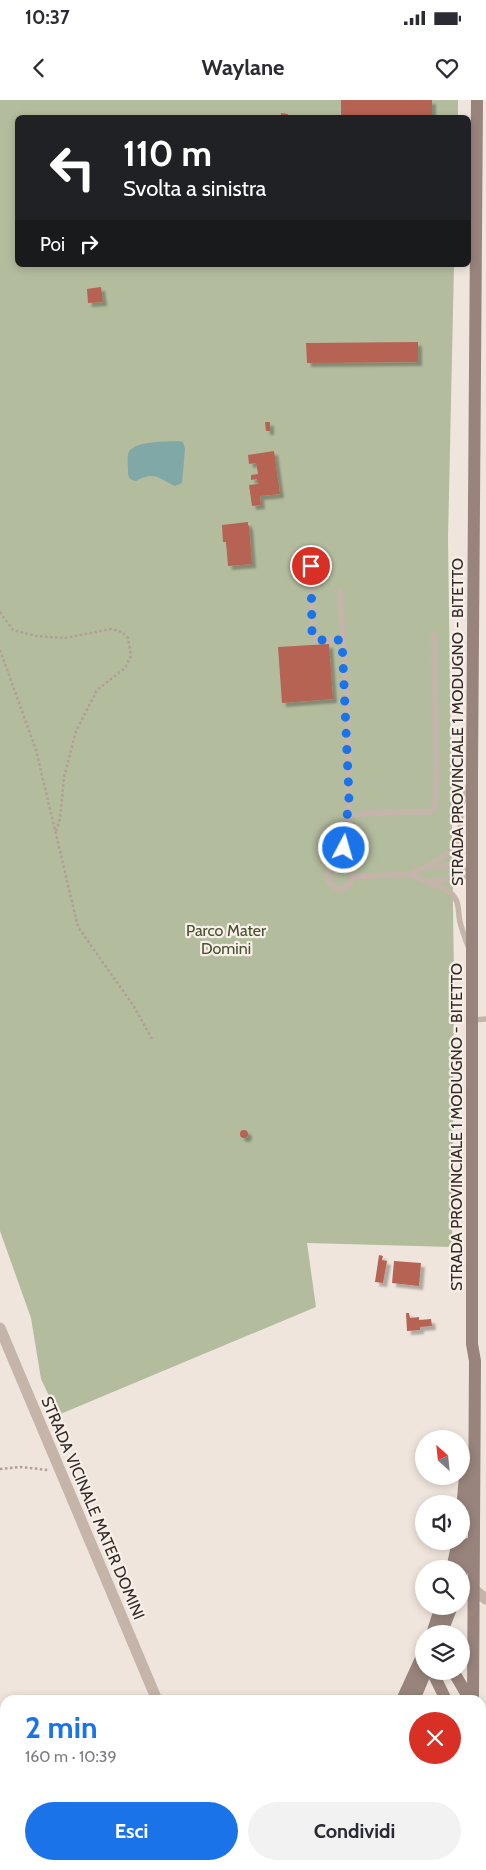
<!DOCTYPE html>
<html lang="it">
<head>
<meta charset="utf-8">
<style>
  :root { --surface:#fff; --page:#f2f2f3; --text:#2b2b33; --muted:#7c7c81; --accent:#1a73e8 }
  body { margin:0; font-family:Cabin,sans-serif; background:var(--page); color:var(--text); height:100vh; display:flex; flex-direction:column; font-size:19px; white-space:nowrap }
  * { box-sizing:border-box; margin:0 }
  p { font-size:16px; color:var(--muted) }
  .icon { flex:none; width:28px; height:28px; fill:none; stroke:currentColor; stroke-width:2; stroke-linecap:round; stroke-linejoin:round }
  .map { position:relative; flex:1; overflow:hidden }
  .details { position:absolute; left:0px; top:1595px; width:486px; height:175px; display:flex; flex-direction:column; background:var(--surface); border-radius:15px 15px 0 0; box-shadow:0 2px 8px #0003 }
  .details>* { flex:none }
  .hud { position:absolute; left:15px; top:15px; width:456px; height:152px; border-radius:8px; box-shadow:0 2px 8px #0003; background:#202124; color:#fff; overflow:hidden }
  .needle { width:32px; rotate:333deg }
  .fabs { position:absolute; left:415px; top:1330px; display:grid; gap:10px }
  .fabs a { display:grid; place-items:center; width:55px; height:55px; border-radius:50%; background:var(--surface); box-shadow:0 2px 8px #0003; font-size:25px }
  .pin { position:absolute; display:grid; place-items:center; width:42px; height:42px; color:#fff; margin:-21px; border:2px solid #fff; border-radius:50%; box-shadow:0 1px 5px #0007 }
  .me { position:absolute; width:55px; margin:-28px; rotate:6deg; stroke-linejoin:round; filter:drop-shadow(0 0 4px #0008) }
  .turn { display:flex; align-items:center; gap:18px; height:105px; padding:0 25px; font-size:22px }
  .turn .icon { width:65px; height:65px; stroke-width:2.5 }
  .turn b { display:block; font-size:35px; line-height:42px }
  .then { display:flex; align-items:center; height:48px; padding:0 25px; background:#0003; gap:10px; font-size:19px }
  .round { display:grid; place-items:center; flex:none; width:52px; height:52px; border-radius:26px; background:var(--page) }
  .summary { display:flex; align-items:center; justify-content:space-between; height:85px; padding:0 25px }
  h1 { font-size:30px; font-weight:700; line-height:38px; color:var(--accent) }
  .action { display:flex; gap:10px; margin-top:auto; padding:10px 25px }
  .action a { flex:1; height:58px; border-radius:30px; background:var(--accent); color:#fff; font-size:20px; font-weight:700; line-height:58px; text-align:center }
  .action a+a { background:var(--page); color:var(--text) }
  .status { display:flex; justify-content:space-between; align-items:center; height:35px; padding:0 25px; background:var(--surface); direction:ltr }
  .status svg { height:14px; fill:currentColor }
  header { display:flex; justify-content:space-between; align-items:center; height:65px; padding:0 25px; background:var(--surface); font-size:22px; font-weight:700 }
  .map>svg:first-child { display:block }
  .green { fill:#b4bc9e }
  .water { fill:#7fa8a6 }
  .building { fill:#b66353; filter:url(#shadow) }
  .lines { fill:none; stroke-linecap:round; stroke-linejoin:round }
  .path { stroke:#b19e94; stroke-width:2.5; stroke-dasharray:2.5 2.5; stroke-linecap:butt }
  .service { stroke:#c5b4aa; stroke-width:5.5 }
  .minor { stroke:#c5b4aa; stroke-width:11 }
  .tertiary { stroke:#c5b4aa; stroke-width:12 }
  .secondary { stroke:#98847c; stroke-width:12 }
  .route { stroke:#1a73e8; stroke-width:9; stroke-dasharray:0 16.2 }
  .labels { text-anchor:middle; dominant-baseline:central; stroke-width:4.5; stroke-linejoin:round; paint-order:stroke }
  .street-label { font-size:16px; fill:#342b28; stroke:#f7efe8 }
  .park-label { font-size:16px; fill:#464f2f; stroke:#f7efe8 }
</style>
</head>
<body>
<div class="status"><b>10:37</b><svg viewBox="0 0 49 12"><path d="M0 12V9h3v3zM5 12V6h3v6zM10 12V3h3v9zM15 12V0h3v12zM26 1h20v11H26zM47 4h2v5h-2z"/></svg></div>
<header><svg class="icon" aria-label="back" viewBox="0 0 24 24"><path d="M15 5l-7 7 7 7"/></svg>Waylane<svg class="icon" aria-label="heart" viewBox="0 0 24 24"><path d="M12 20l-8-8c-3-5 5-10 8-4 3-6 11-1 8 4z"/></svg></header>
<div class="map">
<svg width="486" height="1770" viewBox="0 0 486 1770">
  <defs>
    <filter id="shadow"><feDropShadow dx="4" dy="4" stdDeviation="1" flood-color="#0004"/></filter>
  </defs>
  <rect width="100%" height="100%" fill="#efe5dc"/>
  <path class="green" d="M0 0H458V18H18V165H454L448 439 454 878 452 1147 307 1143 316 1207 58 1315 41 1279 31 1218 0 1131Z"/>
  <path class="water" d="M179 341 183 342 185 349 182 383 175 386C158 378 154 371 136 381 129 380 128 377 128 370 128 365 127 359 128 354 132 340 167 342 179 341Z"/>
  <path class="building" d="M341 0H432V18H341Z
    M281 13 288 14V18H281Z
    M101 187 103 202 88 203 87 189Z
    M418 242V262L307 263 306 243Z
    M265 322H270V331H266Z
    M274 351 280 394 260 396 261 405 252 406 249 385 258 384 257 379 251 380V375L258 374 256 363 249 364 248 355Z
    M248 422V426L249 425 252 464 228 466 226 442H223L222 425Z
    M329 544 333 599 282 603 278 547Z
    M240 1034a4 4 0 1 1 8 0a4 4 0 1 1-8 0Z
    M379 1155 383 1156 382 1160 387 1161 383 1183 375 1182Z
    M394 1161 421 1163 419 1186 392 1183Z
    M406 1213H409L410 1218 419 1217V1220L431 1219 432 1226 420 1227V1230L407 1231Z"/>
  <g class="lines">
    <path class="path" d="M0 512 13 530 36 536 65 538 111 529 122 532 128 538 131 556 125 568 97 590 76 631 64 677 60 719 56 731
      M0 550 36 650 78 827 133 905 152 939
      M0 1369 20 1367 48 1370
      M413 1765 431 1770"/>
    <path class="service" d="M311 466 312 532 316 540H342
      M340 490C344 566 352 643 348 719
      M328 777a12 12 0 1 1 24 0a12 12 0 1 1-24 0Z
      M342 766C343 756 342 726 348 719 355 710 415 712 429 712L435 708 436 679 434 533
      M428 767 455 765 471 772
      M409 774 449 791C461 802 457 808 460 822 462 830 465 838 468 846
      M352 777 409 774 424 768 450 752 460 740 461 707 468 686
      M431 781 460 778 473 773
      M473 920 486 919"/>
    <path class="minor" d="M0 1228 157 1600
      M474 1490 486 1499
      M225 1765 227 1770"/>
    <path class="tertiary" d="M471 1770V1765"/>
    <path class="secondary" d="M461 1422 466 1364
      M452 1469 458 1441
      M461 1475 468 1444
      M432 1534 441 1506
      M441 1534 452 1506
      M432 1571 446 1600
      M453 1571 470 1600
      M402 1600 424 1552
      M414 1600 426 1571
      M473 1600 475 1261 472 1244V672L477 0
      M335 1770 337 1765"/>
  </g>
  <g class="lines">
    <path class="route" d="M311 466 312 532 316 540H342L349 697 344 748"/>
  </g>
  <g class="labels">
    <g class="street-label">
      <text transform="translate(457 622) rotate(-90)">STRADA PROVINCIALE 1 MODUGNO - BITETTO</text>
      <text transform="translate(456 1027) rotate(-90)">STRADA PROVINCIALE 1 MODUGNO - BITETTO</text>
      <text transform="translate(93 1408) rotate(67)">STRADA VICINALE MATER DOMINI</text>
    </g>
    <g class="park-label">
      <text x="226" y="830">Parco Mater<tspan x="226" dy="18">Domini</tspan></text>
    </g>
  </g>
</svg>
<div class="fabs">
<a><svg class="needle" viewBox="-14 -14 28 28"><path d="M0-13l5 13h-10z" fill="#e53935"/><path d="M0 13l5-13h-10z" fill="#7c7c81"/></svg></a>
<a><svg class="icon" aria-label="sound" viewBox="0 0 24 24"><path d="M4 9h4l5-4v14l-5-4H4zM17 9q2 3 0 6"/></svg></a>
<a><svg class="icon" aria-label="search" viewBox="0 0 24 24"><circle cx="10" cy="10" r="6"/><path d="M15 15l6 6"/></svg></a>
<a><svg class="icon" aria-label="layers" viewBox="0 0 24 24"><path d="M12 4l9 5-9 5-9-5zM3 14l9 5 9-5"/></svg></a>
</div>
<div class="pin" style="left:311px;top:466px;background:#d93025"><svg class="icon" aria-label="arrive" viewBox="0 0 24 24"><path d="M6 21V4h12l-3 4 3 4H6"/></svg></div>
<svg class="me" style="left:344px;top:748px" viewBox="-20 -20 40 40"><circle r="17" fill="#1a73e8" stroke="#fff" stroke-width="3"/><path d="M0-11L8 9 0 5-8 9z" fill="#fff"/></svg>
<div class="hud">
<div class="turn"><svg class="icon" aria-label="left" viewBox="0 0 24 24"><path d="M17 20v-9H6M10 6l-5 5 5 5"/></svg><div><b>110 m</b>Svolta a sinistra</div></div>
<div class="then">Poi<svg class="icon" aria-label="right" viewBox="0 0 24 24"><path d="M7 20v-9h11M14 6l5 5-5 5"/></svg></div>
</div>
<section class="details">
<div class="summary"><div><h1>2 min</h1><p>160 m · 10:39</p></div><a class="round" style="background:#d93025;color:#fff"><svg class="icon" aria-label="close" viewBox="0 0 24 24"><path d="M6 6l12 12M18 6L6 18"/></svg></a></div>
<div class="action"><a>Esci</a><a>Condividi</a></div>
</section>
</div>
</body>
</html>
